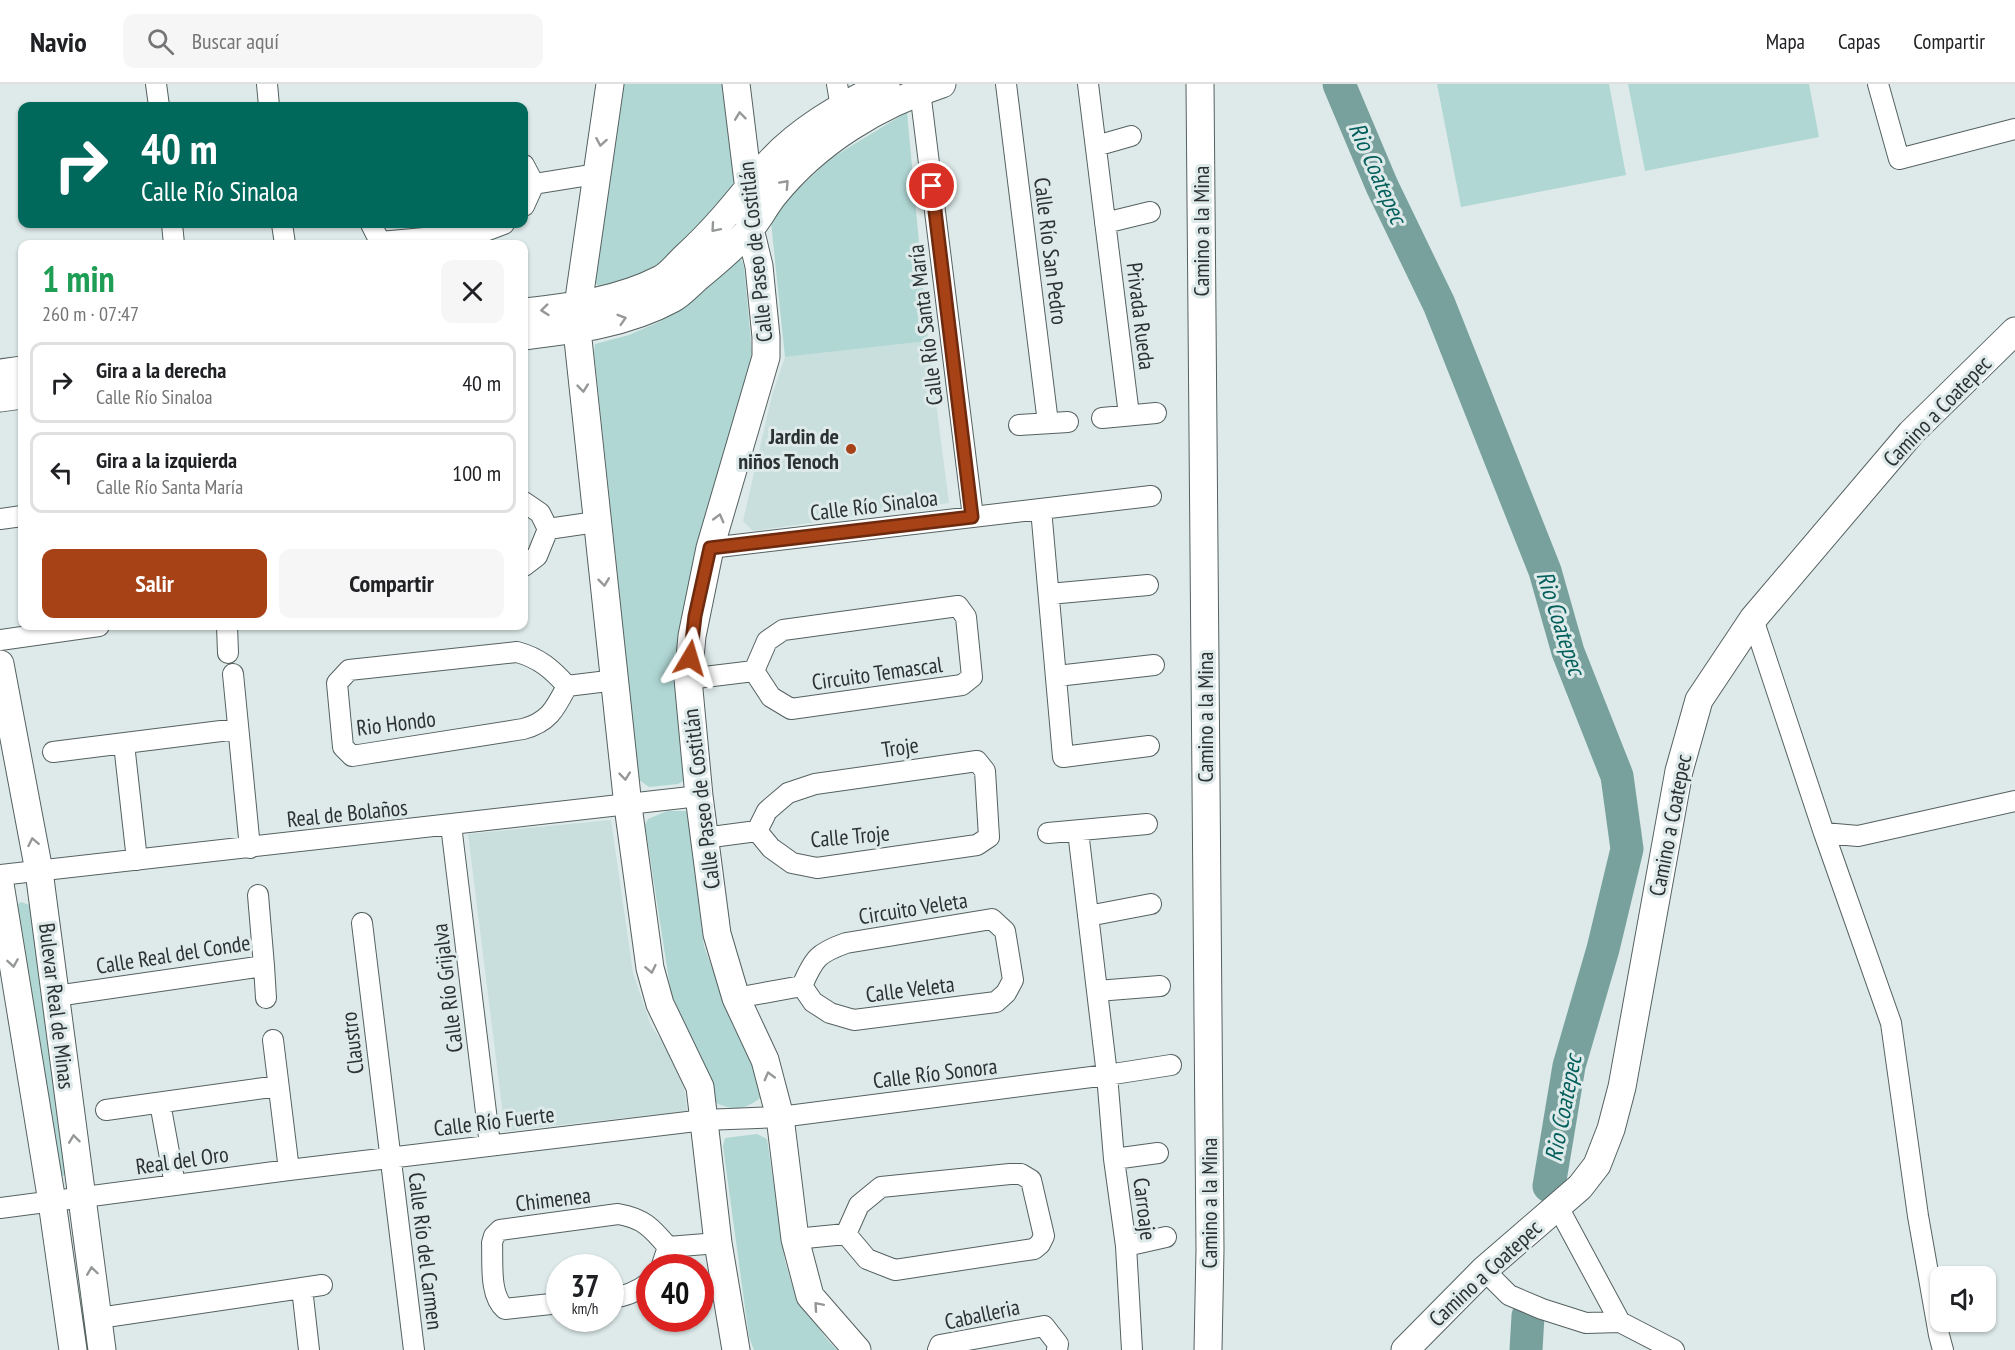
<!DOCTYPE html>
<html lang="es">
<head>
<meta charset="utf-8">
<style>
  :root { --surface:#fff; --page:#f6f6f6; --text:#202124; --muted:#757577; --line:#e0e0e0; --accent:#a74116 }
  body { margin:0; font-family:"PT Sans Narrow",sans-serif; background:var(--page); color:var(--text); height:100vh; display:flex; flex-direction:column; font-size:22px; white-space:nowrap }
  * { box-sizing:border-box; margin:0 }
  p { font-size:20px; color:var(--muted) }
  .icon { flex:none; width:33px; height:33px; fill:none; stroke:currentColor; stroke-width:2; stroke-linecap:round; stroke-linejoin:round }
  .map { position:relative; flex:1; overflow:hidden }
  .panel { position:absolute; left:18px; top:156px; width:510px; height:390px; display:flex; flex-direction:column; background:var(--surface); border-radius:12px; box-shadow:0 2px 4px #0004 }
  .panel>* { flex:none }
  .hud { position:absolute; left:18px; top:18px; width:510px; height:126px; border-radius:12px; box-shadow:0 2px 4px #0004; background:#00695c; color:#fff; overflow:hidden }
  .fabs { position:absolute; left:1930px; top:1182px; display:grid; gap:12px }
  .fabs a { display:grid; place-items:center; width:66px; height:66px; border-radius:12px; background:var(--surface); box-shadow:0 2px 4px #0004; font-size:30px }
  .speed { position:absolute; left:546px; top:1170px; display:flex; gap:12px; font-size:30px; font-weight:700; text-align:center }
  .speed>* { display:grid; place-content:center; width:78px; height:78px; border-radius:50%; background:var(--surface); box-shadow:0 2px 4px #0004; line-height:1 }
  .speed small { font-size:15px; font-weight:400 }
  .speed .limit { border:9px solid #d22; background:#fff; color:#111 }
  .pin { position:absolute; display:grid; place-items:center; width:51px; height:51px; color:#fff; margin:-26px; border:3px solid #fff; border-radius:50%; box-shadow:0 2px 6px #0007 }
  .me { position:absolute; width:66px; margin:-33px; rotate:7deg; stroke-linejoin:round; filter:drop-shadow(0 0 4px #0008) }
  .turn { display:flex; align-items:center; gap:21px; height:126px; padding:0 24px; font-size:27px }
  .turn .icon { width:78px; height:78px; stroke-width:2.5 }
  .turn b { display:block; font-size:42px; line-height:51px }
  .round { display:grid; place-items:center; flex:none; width:63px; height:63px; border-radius:12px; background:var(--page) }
  .summary { display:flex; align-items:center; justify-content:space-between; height:102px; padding:0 24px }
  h1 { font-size:36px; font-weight:600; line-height:45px; color:#1e9e55 }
  .action { display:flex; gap:12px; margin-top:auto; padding:12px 24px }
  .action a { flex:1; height:69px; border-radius:12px; background:var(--accent); color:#fff; font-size:24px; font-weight:600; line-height:69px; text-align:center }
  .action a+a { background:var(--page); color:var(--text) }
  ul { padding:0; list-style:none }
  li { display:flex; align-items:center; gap:18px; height:81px; margin:0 12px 9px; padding:0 12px; border:3px solid var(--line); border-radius:12px }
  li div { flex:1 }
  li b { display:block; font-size:22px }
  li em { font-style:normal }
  header { display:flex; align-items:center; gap:36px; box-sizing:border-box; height:84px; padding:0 30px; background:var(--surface); border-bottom:2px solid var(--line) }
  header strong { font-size:28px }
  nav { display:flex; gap:33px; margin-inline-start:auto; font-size:21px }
  .search { width:420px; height:54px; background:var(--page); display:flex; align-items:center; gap:15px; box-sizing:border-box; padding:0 21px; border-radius:12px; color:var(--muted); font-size:22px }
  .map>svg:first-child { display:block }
  .built { fill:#c9dfdd }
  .green { fill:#b0d7d4 }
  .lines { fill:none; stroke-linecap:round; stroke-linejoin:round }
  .river { stroke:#78a19e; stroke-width:33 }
  .street-casing { stroke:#556160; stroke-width:22 }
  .secondary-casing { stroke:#556160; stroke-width:29 }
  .street { stroke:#fff; stroke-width:20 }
  .secondary { stroke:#fff; stroke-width:27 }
  .oneway { stroke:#969898 }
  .route-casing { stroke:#6d2a0e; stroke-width:15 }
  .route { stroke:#a74116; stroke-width:10 }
  .poi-dot { fill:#a74116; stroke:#ddeae9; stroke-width:2 }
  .labels { text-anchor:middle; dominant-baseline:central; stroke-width:6; stroke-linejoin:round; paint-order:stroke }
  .street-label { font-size:22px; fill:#2c3131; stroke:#ddeae9 }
  .poi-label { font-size:22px; font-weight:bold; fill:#2c3131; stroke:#ddeae9; text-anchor:end }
  .water-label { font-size:24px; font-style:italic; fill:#045f5c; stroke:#ddeae9 }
</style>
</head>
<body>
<header>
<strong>Navio</strong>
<div class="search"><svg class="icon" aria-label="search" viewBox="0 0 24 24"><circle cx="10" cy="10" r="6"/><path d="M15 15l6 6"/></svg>Buscar aquí</div>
<nav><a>Mapa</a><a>Capas</a><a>Compartir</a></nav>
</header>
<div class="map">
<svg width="2015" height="1266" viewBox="0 0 2015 1266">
  <rect width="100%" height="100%" fill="#ddeae9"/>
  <path class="built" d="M928 257 949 419 753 447 743 437 772 311 785 273Z
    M611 736 633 889 651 942 674 974 685 1009 687 1027 505 1047 468 750Z"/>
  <path class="green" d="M620 0H724L737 101 661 182 603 206 594 198Z
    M1437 0H1609L1626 91 1461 123Z
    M1628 0H1809L1819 53 1645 87Z
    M907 28 928 257 785 273 771 138 792 111 830 75Z
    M741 175 744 183 752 269 717 415 685 696 678 700 649 703 639 696 594 268 595 260 629 251 661 237 737 176Z
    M667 727H687L704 862 720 906 748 965 764 1011C747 1025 736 1028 716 1019L707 990 671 909 645 741 648 735Z
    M21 818 33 822 70 1090 59 1093 13 824Z
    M757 1050 767 1055 785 1177 794 1207 825 1253 837 1266H754L749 1253 723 1062 725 1054Z"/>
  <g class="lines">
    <path class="river" d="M1339 0 1382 102 1439 220 1545 487 1568 568 1617 692 1627 765 1603 865 1569 982 1549 1102
      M1526 1266 1528 1232"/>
    <g class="street-casing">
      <path id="street" d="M156 0 159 22
        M267 0 269 22
        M837 0 841 24
        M1006 0 1048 339
        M1088 0 1129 331
        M1878 0 1899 75 2015 45
        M920 7 973 433
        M1096 62 1131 52
        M524 81 534 100
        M534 100 596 90
        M524 122 534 100
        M1105 139 1150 128
        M172 140 174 160
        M282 140 285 160
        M371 140 380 158 480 149 504 140
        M1102 334 1156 329
        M1019 341 1068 338
        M524 418 540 429 548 445 537 472 524 482
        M1041 425 1063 673 1149 662
        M0 435 22 432
        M548 445 596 438
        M710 464 1151 412
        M1049 510 1148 501
        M958 522 966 533 972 593 962 601 791 625 771 613 754 587 767 557 783 546Z
        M1753 535 1824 749 1858 752 2015 717
        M227 542 228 569
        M0 556 99 542
        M517 568C539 574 552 585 567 602 555 625 549 638 523 645L352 672 343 663 337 599 349 586Z
        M233 590 250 764
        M1057 592 1154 581
        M688 595 754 587
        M567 602 616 596
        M124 660 137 776
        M53 668 237 645
        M977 677 985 687 989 753 977 761 817 784 792 779 771 764 757 747 767 727 788 709 815 700Z
        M451 741 490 1061
        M1078 747 1107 991 1114 1075 1126 1162 1132 1266
        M1048 749 1147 740
        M1824 749 1891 939 1918 1132 1939 1251 1943 1266
        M704 754 757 747
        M0 791 699 712
        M1088 832 1151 820
        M992 835 1005 847 1013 896 1006 909 996 918 854 936 830 929 813 918 802 902C814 874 818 869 846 859Z
        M362 839 414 1266
        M264 882 266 914
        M1097 907 1160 902
        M56 912 264 882 258 811
        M736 914 802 902
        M273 956 289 1086
        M160 1019 175 1101
        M106 1026 278 1002
        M1114 1075 1158 1069
        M1010 1090H1021L1031 1096 1044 1152 1040 1160 1034 1165 895 1186 867 1175 846 1150 859 1121 881 1103Z
        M1558 1123 1620 1238 1674 1266
        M0 1124 289 1086 704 1036 780 1033 1107 991 1171 981
        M795 1155 846 1150
        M1126 1162 1166 1153
        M668 1163 718 1159
        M1484 1186 1509 1211 1542 1225 1586 1239 1620 1238
        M302 1204 309 1266
        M610 1214C626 1213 638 1207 650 1198
        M560 1219 505 1225C489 1211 493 1179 492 1159L494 1152 500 1146 618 1130C643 1134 652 1144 668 1163L661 1184
        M99 1234 322 1201
        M938 1266 940 1261 1044 1242 1058 1260 1057 1266"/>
    </g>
    <g class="secondary-casing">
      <path id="secondary" d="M610 0 578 222 577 246 628 722 650 884 660 920 700 1003 718 1159 736 1266
        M736 0 749 106 750 145 759 182 766 253V273L710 464 692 552 688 595 699 712 717 850 736 914 765 976 780 1033 795 1155 810 1212 857 1266
        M1200 0 1210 1166 1208 1266
        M524 228C570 223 618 217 661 195 669 191 677 181 684 174 714 147 738 117 763 86 794 48 842 21 886 0
        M524 252C575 246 626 240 672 215 681 210 689 201 697 194 715 179 735 163 750 145 759 135 765 122 774 111 817 58 877 21 942 0
        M0 289 22 286
        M0 314 22 311
        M0 580 39 787 102 1266
        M0 800 52 1118 73 1266
        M1405 1266 1484 1186 1580 1103 1597 1081 1611 1045 1622 1003 1679 687 1699 616 1753 535 1911 349 2015 247"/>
    </g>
    <use href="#street" class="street"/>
    <use href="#secondary" class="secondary"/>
  </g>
  <defs><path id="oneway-chevron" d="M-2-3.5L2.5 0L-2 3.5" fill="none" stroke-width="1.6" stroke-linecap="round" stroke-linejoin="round" transform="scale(1.5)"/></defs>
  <g class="oneway">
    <use href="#oneway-chevron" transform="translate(740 32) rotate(-97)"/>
    <use href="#oneway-chevron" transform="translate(601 58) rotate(100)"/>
    <use href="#oneway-chevron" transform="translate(785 100) rotate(-47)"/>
    <use href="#oneway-chevron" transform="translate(715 144) rotate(131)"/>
    <use href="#oneway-chevron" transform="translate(545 226) rotate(174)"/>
    <use href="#oneway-chevron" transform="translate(622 235) rotate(-17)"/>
    <use href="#oneway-chevron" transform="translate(583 304) rotate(84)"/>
    <use href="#oneway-chevron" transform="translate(719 434) rotate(-75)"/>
    <use href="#oneway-chevron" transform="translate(604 498) rotate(83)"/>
    <use href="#oneway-chevron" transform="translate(625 692) rotate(84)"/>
    <use href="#oneway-chevron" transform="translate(33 758) rotate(-101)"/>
    <use href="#oneway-chevron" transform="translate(13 879) rotate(81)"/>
    <use href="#oneway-chevron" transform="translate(651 885) rotate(78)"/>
    <use href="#oneway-chevron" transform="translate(769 992) rotate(-105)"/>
    <use href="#oneway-chevron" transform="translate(74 1055) rotate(-97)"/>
    <use href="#oneway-chevron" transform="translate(92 1187) rotate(-98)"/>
    <use href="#oneway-chevron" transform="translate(818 1222) rotate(-131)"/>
  </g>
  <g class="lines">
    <g class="route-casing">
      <path id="route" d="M690 574 695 532 710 464 972 433 932 102"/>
    </g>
    <use href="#route" class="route"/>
  </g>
  <circle class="poi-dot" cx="851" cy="365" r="6"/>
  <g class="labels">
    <g class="street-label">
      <text transform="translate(1201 147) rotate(-90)">Camino a la Mina</text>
      <text transform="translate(1051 167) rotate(83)">Calle Río San Pedro</text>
      <text transform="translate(755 168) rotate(-96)">Calle Paseo de Costitlán</text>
      <text transform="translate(1141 232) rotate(83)">Privada Rueda</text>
      <text transform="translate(925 241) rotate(-97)">Calle Río Santa María</text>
      <text transform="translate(1937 327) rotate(-46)">Camino a Coatepec</text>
      <text transform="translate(874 421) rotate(-7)">Calle Río Sinaloa</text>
      <text transform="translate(877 589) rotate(-8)">Circuito Temascal</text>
      <text transform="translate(1205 633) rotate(-90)">Camino a la Mina</text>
      <text transform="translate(396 639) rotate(-7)">Rio Hondo</text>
      <text transform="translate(900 663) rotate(-8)">Troje</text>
      <text transform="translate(701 715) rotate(-97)">Calle Paseo de Costitlán</text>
      <text transform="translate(347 729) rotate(-6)">Real de Bolaños</text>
      <text transform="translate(1670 741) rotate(-79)">Camino a Coatepec</text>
      <text transform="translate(850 752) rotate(-5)">Calle Troje</text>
      <text transform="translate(913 824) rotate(-9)">Circuito Veleta</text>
      <text transform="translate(173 870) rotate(-9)">Calle Real del Conde</text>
      <text transform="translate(447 904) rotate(-97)">Calle Río Grijalva</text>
      <text transform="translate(910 905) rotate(-7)">Calle Veleta</text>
      <text transform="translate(57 922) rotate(83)">Bulevar Real de Minas</text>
      <text transform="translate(352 959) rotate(-97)">Claustro</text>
      <text transform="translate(935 989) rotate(-7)">Calle Río Sonora</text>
      <text transform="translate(494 1037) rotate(-7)">Calle Río Fuerte</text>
      <text transform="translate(182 1076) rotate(-8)">Real del Oro</text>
      <text transform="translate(553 1115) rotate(-7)">Chimenea</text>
      <text transform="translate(1209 1119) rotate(-90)">Camino a la Mina</text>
      <text transform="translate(1145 1125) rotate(83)">Carroaje</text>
      <text transform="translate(426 1167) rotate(83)">Calle Río del Carmen</text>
      <text transform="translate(1485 1189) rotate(-43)">Camino a Coatepec</text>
      <text transform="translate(982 1230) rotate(-12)">Caballeria</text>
    </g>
    <g class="poi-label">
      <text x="839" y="352">Jardin de<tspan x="839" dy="25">niños Tenoch</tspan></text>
    </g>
    <g class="water-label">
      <text transform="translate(1378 89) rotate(66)">Rio Coatepec</text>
      <text transform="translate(1561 539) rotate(72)">Rio Coatepec</text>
      <text transform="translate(1563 1024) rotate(-79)">Rio Coatepec</text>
    </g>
  </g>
</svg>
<div class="fabs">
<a><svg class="icon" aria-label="sound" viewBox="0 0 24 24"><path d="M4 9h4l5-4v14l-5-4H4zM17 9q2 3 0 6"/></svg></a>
</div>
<div class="speed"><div>37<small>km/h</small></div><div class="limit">40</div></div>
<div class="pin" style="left:932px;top:102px;background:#d93025"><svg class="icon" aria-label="arrive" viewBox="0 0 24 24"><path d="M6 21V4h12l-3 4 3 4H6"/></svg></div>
<svg class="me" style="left:690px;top:574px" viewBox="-20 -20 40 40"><path d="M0-17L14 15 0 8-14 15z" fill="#a74116" stroke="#fff" stroke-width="4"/></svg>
<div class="hud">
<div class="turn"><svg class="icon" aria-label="right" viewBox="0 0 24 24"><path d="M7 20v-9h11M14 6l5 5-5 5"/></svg><div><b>40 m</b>Calle Río Sinaloa</div></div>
</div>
<section class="panel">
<div class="summary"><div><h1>1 min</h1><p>260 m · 07:47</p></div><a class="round"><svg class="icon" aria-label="close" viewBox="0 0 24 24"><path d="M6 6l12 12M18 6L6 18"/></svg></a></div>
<ul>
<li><svg class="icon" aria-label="right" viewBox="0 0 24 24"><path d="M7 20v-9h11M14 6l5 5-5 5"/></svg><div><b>Gira a la derecha</b><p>Calle Río Sinaloa</p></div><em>40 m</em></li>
<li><svg class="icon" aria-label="left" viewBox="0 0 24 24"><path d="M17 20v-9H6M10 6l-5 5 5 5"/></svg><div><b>Gira a la izquierda</b><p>Calle Río Santa María</p></div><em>100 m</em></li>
</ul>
<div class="action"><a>Salir</a><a>Compartir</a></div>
</section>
</div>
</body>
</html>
